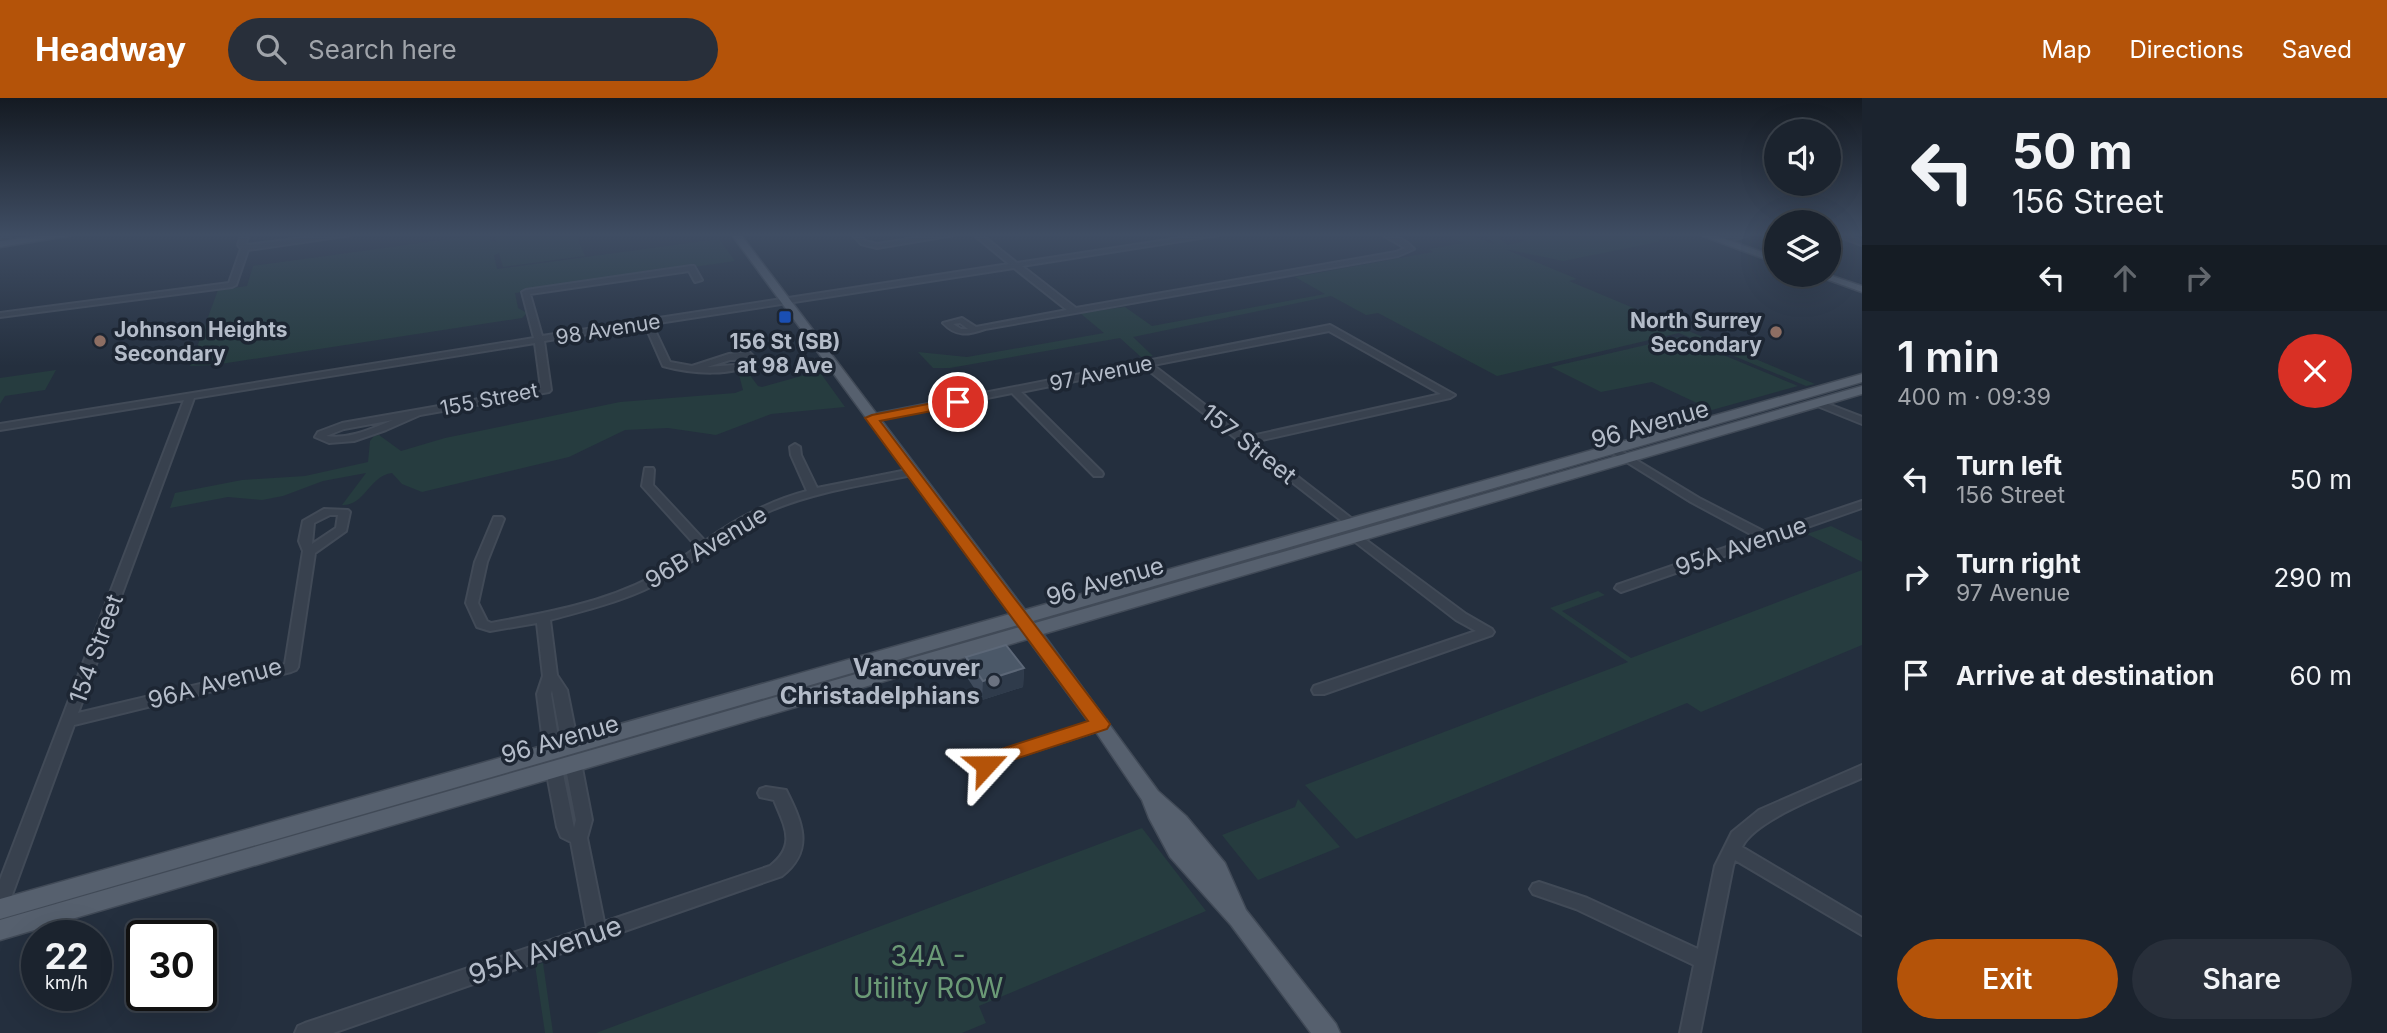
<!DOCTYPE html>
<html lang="en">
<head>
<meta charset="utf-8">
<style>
  :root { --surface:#1b232e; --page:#282f3a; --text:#f1f3f6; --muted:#a0a4aa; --line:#39404a; --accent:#b45309 }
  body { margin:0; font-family:Inter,sans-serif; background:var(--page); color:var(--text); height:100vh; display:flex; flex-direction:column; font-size:26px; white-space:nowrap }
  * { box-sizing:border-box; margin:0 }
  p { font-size:23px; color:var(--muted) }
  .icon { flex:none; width:38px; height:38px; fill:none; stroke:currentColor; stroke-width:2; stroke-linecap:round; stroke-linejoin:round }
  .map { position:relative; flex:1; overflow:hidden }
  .side { display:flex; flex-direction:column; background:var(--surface); width:525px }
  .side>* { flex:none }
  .banner { background:#1b232e; color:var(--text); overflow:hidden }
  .buttons { position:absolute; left:1764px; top:21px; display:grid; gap:14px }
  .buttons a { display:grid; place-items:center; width:77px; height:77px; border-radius:50%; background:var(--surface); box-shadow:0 7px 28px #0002,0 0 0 2px var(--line); font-size:35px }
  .speed { position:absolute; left:21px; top:822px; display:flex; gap:14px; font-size:35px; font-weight:700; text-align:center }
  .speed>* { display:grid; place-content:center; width:91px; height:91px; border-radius:50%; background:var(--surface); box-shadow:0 7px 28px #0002,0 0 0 2px var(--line); line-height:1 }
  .speed small { font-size:18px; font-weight:400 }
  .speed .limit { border:4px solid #111; border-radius:10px; background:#fff; color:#111 }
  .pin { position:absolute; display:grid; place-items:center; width:60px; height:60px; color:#fff; margin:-30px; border:4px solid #fff; border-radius:50%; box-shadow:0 2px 7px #0007 }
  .me { position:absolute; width:77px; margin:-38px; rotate:66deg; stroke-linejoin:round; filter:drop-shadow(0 0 5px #0008) }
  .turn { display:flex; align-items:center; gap:24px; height:147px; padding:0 35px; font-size:32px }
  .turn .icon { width:91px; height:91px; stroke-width:2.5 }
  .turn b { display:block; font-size:49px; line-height:60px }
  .lanes { display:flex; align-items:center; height:66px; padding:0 35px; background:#0003; justify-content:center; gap:35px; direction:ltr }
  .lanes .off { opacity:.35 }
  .round { display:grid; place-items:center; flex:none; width:74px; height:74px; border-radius:37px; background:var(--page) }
  .summary { display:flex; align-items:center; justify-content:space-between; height:119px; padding:0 35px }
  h1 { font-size:42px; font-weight:600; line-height:52px }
  .action { display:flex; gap:14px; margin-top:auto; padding:14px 35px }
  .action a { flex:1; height:80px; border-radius:42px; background:var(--accent); color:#fff; font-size:28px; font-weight:600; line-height:80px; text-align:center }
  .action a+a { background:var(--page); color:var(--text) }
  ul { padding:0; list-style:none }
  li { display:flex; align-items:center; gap:21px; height:98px; padding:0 35px }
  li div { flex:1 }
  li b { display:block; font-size:26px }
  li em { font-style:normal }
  header { display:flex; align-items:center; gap:42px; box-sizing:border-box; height:98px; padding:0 35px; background:var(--accent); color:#fff }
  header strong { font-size:33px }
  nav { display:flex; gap:38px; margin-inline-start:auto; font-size:24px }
  .search { width:490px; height:63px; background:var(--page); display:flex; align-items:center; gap:18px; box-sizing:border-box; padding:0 24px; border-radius:38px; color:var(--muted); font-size:26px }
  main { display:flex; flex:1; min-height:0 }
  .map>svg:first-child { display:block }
  .green { fill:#263c3f }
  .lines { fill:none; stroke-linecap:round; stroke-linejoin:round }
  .minor-casing { stroke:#414a57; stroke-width:4 }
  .major-casing { stroke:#414a57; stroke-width:3 }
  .minor { fill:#38414e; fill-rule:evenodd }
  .major { fill:#56606e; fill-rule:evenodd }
  .wall { fill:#3f4b5c }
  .shaded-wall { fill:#2f3b4b }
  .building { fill:#4b5868; stroke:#5c6777; stroke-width:2 }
  .route { fill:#b45309; stroke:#753606; stroke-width:2 }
  .transit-dot { fill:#1a4fb4; stroke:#1d2633; stroke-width:2.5 }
  .education-dot { fill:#8d6e63; stroke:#1d2633; stroke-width:2.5 }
  .worship-dot { fill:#6b7280; stroke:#1d2633; stroke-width:2.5 }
  .labels { text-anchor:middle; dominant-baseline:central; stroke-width:7; stroke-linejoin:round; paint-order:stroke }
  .far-poi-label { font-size:21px; font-weight:bold; fill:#b4bcc9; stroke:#1d2633; text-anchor:end }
  .far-street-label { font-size:21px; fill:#b4bcc9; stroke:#1d2633 }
  .street-label { font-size:24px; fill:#b4bcc9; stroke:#1d2633 }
  .poi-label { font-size:24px; font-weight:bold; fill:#b4bcc9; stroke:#1d2633; text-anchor:end }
  .near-street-label { font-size:28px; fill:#b4bcc9; stroke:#1d2633 }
  .near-park-label { font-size:28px; fill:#6b9a76; stroke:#1d2633 }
</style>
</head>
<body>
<header>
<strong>Headway</strong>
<div class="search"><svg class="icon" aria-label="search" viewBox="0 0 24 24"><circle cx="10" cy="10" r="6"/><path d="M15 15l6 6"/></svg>Search here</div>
<nav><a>Map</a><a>Directions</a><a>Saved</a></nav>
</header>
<main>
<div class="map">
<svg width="1862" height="935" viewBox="0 0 1862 935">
  <rect width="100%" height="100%" fill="#242f3e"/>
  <path class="green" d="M479 137H489L491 143 496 144 495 137H576L585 158 503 169 499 155 494 157 497 171 719 141 735 163 515 195 518 210 527 215 522 220 214 267 190 268 218 192 247 188 253 168Z
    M1447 137H1471L1496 147 1484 137H1496L1508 147 1526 143 1513 137H1665L1658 144 1563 163 1505 151 1577 181 1569 183 1815 286 1806 288 1679 235 1497 278 1378 215 1366 217 1331 198 1133 239 1153 258 1141 259 1120 240 950 270H933L918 254 967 259 1104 235 1080 215 1125 209 1152 228 1325 196 1295 179 1433 154 1429 151 1463 145Z
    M1680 239 1798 288 1712 312 1652 284 1601 294 1551 269Z
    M56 272 45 292 5 298 0 306V280Z
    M746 272 758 288 762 289 819 273 845 309 771 316 716 337 668 330 625 332 569 359 422 394 402 386 392 375C369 378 365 408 342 407L366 375 323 383 283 398 262 402 228 399 170 410 175 395 242 382 305 378 368 364 370 343 374 338 379 337 401 353 445 340 620 304 735 295 743 292 738 273Z
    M1831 428 1862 443V464L1807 436Z
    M1862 472V547L1701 614 1687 605 1356 741 1305 687 1628 564 1550 510 1598 493 1605 497 1562 513 1631 560Z
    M1298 701 1340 749 1258 782 1222 737 1295 709Z
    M1142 730 1206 813 979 908 986 925 962 935H596Z
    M543 865 553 935H545L535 867Z"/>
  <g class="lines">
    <g class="minor-casing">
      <path id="minor" d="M5 137H12L4 146 0 147V143Z
        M241 137H248L246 146 247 147 328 137H351L248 152 236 187 232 189 0 219V215L229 185 241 151 238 147Z
        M853 137H860L865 143 877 146 934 137H954L877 150 861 146Z
        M974 137H982L1017 165 1199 137H1219L1022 168 1076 210 1396 154 1405 150 1383 137C1396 137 1405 141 1414 151L1398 158 985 231C968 237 956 239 943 225L962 220 976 229 1067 212 1014 170 652 226 670 264 692 268 729 256 749 254 756 261C737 281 688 275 663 268L645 227 544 243 551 292 549 294 420 317 386 332 354 343 329 345 315 339 318 334 342 325 541 290 535 245 194 300 78 615 285 566 303 453 299 443 303 423 324 411 348 412 350 414 346 433 315 455 298 569 296 572 291 574 74 627 9 805 6 810 0 813V782L184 302 0 332V326L534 240 522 194 526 192 691 168H694L702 182 695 184 689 173 530 196 542 238 1009 166ZM960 225 968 231H961L953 226ZM747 261 735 267 707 269 730 262ZM393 322C373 330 349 342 326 338L344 331ZM330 417H338L336 430 312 446 314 425Z
        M1735 137H1749L1728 143 1725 141Z
        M1835 137H1846L1862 143V147Z
        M1330 227 1455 297 1450 300 1253 344 1355 423 1357 425 1355 427H1347L1144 269 1021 294 1102 374 1103 376 1102 378H1094L1012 295 872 323 867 320 872 317ZM1329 233 1441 296 1247 339 1153 267Z
        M1818 302 1862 319V326L1815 307V303Z
        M795 346 800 349 801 357 817 390 912 371 917 374 912 377C865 387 817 393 772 412 732 429 702 459 665 481 630 502 589 511 550 522L557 577 567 592 578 647 575 651 570 653 565 651 562 647 552 592 551 596 560 652 557 656 552 658 547 656 544 652 537 596 543 578 537 525 490 533 477 529 466 505 475 464 494 419H502L504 421 487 464 478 505 487 523 491 525C546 515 602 505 652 479 668 470 683 459 697 449L642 388 645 370H653L654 372 653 387 705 443C737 420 769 403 807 393L791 357 790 349Z
        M1613 348 1699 400 1767 435 1862 403V410L1621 494 1615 490 1617 487 1756 439 1691 404 1609 353 1608 351Z
        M1354 434 1358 436 1466 516 1492 531 1494 534 1492 537 1324 596H1314L1312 592 1314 588 1476 533 1456 522 1350 440 1348 438Z
        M1101 621 1106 622 1108 626 1106 630 995 666C991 672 988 673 981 671L978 667 985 658Z
        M573 659 578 661 581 665 592 722 587 740 604 824 770 768C797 747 785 729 774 702L760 699 758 695 760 691 766 689 786 692C802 724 815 752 782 778L333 935H295L298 928 305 925 587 830 571 744 561 739 557 729 546 671 549 667 554 665 559 667 562 671 574 730 576 722 565 665 568 661Z
        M1862 667V680C1833 693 1755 721 1742 749L1862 820V837L1735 762 1733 768 1700 935H1680L1694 867 1576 811 1533 796 1530 791 1533 786 1539 784 1587 800 1698 851 1715 768 1732 734 1759 712Z"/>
    </g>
    <g class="major-casing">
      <path id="major" d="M46 137H74L0 149V143Z
        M732 137H741L1025 512 1862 276V284L1033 523 1035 525 1862 288V296L1043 536 1158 693 1186 718 1225 765 1246 812 1336 926 1340 935H1311L1231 827 1170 759 1149 720 1142 702 1094 631 1028 541 0 842V822L1020 529 1018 527 0 821V801L1010 516Z
        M1700 137H1714L1776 159V165Z
        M1815 177H1829L1862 188V194Z"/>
    </g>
    <use href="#minor" class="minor"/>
    <use href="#major" class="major"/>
  </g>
  <path class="wall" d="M966 559 1024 570 1023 589 982 602 966 578Z"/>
  <path class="shaded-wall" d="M1024 570 1023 589 982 602 983 583Z"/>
  <path class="building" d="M1006 547 1024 570 983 583 966 559Z"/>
  <linearGradient id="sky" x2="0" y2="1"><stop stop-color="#141a22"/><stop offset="0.51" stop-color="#3f4d63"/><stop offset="1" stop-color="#3f4d63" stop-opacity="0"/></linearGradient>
  <rect width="1862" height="268" fill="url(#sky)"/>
  <path class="route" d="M958 300 963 301V307L880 323 1110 626 1107 631 997 667C992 675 987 675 979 673L976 667 983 657 1088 623 865 320 872 317Z"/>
  <rect class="transit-dot" x="778" y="212" width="14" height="14" rx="3.5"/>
  <g class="education-dot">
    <circle cx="1776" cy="234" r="7"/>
    <circle cx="100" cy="243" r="7"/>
  </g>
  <circle class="worship-dot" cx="994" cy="583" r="7"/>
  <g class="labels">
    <g class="far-poi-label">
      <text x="1762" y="222">North Surrey<tspan x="1762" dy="24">Secondary</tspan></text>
      <text x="114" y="231" text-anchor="start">Johnson Heights<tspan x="114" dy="24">Secondary</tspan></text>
      <text x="785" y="243" text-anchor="middle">156 St (SB)<tspan x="785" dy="24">at 98 Ave</tspan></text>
    </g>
    <g class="far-street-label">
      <text transform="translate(608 231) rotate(-9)">98 Avenue</text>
      <text transform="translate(1101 275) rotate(-12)">97 Avenue</text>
      <text transform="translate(489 301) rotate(-11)">155 Street</text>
    </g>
    <g class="street-label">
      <text transform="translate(1650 326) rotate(-16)">96 Avenue</text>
      <text transform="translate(1249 346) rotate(38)">157 Street</text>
      <text transform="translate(1741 448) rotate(-19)">95A Avenue</text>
      <text transform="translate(706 449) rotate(-31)">96B Avenue</text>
      <text transform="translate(1105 483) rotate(-16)">96 Avenue</text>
      <text transform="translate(96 551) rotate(-70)">154 Street</text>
      <text transform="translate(215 585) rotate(-15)">96A Avenue</text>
      <text transform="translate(560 641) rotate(-16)">96 Avenue</text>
    </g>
    <g class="poi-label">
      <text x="980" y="569">Vancouver<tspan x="980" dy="28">Christadelphians</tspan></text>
    </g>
    <g class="near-street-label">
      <text transform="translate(545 852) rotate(-19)">95A Avenue</text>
    </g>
    <g class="near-park-label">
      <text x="928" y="858">34A -<tspan x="928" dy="32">Utility ROW</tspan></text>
    </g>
  </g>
</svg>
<div class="buttons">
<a><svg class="icon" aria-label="sound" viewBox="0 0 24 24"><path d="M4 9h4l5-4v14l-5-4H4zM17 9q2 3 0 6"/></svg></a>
<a><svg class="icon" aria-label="layers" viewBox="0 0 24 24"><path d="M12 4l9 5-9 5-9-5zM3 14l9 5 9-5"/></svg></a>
</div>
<div class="speed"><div>22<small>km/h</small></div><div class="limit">30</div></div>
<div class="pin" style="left:958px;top:304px;background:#d93025"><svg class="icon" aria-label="arrive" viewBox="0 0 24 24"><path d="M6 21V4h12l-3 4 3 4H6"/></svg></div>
<svg class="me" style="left:986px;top:667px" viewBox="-20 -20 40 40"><path d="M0-17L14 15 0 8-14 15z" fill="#b45309" stroke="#fff" stroke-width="4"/></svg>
</div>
<section class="side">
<div class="banner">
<div class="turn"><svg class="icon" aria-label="left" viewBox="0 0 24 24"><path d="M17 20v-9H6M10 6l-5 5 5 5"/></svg><div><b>50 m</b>156 Street</div></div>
<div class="lanes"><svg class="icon" aria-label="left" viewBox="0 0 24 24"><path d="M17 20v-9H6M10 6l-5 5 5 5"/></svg><svg class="icon off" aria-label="ahead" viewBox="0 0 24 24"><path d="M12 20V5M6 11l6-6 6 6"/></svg><svg class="icon off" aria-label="right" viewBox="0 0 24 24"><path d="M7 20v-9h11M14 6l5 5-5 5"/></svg></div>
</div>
<div class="summary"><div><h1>1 min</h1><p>400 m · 09:39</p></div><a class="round" style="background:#d93025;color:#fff"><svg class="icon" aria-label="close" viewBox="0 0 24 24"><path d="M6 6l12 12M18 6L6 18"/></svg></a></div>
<ul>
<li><svg class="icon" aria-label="left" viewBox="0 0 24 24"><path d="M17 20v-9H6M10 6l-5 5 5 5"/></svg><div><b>Turn left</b><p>156 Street</p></div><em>50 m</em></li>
<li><svg class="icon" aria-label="right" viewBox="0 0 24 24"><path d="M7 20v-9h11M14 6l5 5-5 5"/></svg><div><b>Turn right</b><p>97 Avenue</p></div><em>290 m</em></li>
<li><svg class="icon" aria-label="arrive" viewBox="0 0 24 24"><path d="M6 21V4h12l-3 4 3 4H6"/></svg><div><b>Arrive at destination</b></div><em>60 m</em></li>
</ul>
<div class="action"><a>Exit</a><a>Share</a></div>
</section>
</main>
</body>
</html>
